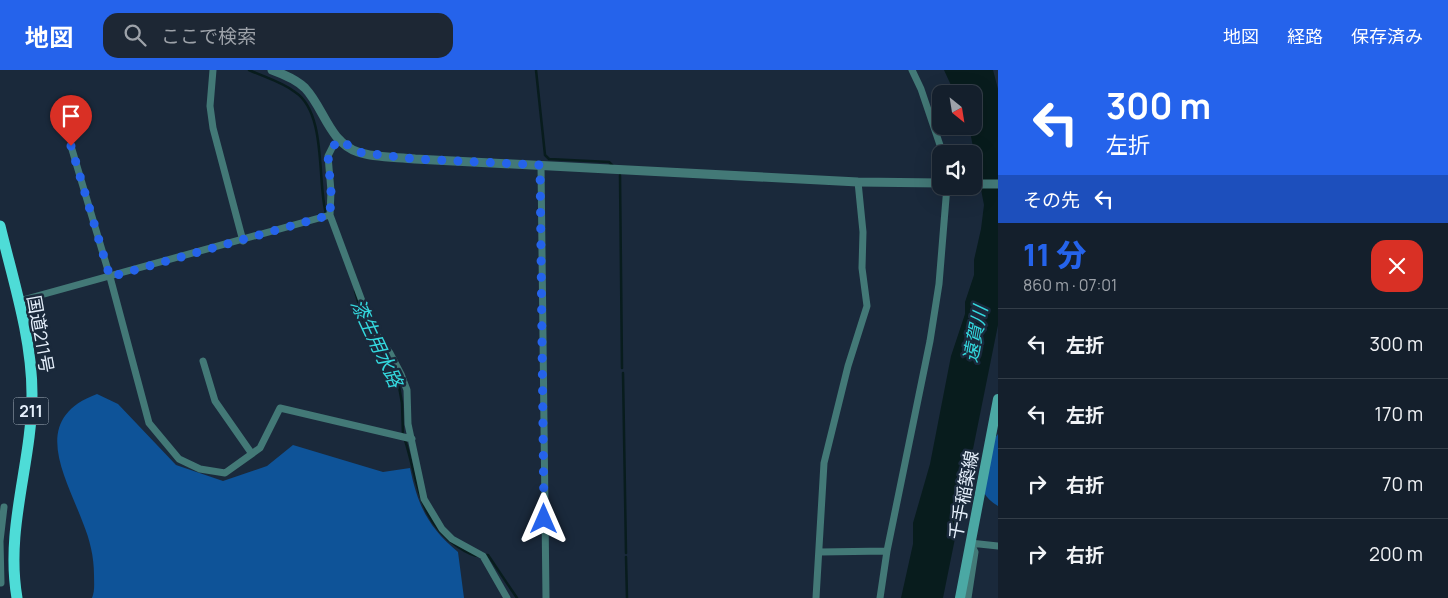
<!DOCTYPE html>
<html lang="ja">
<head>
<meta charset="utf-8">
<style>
  :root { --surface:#141f2c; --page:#1d2734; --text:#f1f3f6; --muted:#9da2a9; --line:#333d48; --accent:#2563eb }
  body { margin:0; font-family:Manrope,"Noto Sans JP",sans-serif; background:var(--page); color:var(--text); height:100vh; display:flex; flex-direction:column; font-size:19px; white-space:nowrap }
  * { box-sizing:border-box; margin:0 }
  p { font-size:16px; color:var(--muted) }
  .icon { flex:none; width:28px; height:28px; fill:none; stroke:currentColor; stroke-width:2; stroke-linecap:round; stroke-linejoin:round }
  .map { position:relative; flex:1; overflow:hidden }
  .details { display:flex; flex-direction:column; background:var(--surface); width:450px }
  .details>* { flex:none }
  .top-card { background:#2563eb; color:#fff; overflow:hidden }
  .needle { width:32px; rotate:150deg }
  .controls { position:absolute; left:932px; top:15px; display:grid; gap:10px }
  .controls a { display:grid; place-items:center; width:50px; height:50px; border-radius:10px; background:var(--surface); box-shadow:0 5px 20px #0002,0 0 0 1px var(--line); font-size:25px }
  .pin { position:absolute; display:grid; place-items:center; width:42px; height:42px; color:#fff; margin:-51px -21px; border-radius:50% 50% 50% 0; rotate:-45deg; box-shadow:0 0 5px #0007 }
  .pin .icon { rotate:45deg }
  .me { position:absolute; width:55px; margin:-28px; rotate:0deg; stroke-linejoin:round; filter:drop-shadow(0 0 4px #0008) }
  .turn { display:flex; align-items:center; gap:18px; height:105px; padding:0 25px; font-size:22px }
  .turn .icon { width:65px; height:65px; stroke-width:2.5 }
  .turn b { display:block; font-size:35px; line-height:42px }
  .then { display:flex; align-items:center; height:48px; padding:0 25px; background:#0003; gap:10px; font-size:19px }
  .round { display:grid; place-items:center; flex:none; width:52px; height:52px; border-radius:15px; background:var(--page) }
  .headline { display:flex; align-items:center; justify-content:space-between; height:85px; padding:0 25px }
  h1 { font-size:30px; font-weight:800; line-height:38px; color:var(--accent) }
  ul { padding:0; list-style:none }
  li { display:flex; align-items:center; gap:15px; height:70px; padding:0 25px; border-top:1px solid var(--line) }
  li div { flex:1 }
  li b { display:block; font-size:19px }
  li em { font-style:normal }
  header { display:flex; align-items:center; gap:30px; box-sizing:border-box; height:70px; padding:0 25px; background:var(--accent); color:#fff }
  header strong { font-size:24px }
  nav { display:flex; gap:28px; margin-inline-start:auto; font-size:18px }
  .search { width:350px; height:45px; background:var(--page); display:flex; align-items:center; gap:12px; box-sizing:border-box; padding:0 18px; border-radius:15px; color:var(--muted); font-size:19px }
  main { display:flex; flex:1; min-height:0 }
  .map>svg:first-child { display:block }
  .forest { fill:#0e5398 }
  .water { fill:#081c1d }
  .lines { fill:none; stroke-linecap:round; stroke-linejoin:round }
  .stream { stroke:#081c1d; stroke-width:2.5 }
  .minor { stroke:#437977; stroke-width:7 }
  .tertiary { stroke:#437977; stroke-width:9 }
  .secondary { stroke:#4ba8a4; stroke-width:10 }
  .trunk { stroke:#4edcd7; stroke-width:11 }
  .route { stroke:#2563eb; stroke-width:9; stroke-dasharray:0 16.2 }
  .labels { text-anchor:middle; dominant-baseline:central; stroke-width:5; stroke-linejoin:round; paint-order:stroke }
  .shield { fill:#1a293b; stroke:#a8b4c1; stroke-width:1 }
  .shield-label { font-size:16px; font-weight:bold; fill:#e5effb }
  .street-label { font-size:18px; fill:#e5effb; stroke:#1a293b }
  .water-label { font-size:19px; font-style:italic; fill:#34d8de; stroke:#1a293b }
</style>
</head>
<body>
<header>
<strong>地図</strong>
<div class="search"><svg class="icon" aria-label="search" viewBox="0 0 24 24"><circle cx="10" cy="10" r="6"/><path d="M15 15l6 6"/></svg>ここで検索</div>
<nav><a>地図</a><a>経路</a><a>保存済み</a></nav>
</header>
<main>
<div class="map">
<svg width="998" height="528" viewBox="0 0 998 528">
  <rect width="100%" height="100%" fill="#1a293b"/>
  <path class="forest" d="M97 324 118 334 176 395 223 411 267 396 293 375 383 402 410 398C418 436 428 457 458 482L464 528H92C95 521 94 513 94 505 94 487 90 470 83 453 65 405 29 349 97 324Z
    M998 364V436C968 418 980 386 998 364Z"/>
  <path class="water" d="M944 0H993L998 19V255L943 528H901L913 474V453L930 394 951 286 965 244V232L974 205V190L981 159 984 135 969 56H974V24H955Z"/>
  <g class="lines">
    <path class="stream" d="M249 0C264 7 282 12 295 22 327 43 317 112 326 144
      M536 0 545 85 549 89 609 92 613 96
      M620 105 622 298
      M355 221 365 256 387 290 398 311 402 333 403 365
      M623 303 626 483
      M405 370C418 411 418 451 458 477 464 481 472 486 479 486
      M484 485H488L517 528
      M626 487 627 528"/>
    <path class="minor" d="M213 0 210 36 213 58 243 171
      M912 0 921 19 943 84
      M341 70 333 76 328 86 331 121 330 145 372 258 390 283 401 304 407 320 408 354 424 429 442 459 452 469 483 486 507 528
      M71 76 110 207 149 353 179 389 200 399 225 403 260 378 280 338 412 369
      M541 95 546 528
      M19 231 330 145
      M203 291 215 331 252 384
      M970 473 998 476
      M820 482 887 481
      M1 513 0 471 4 437
      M816 528 824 393 848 296 867 236 862 198 863 162 858 112
      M880 528 887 481 930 271 939 214 947 116
      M968 528 975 482 971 474"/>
    <path class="tertiary" d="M272 0C283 4 296 9 305 18 324 38 329 72 358 82 375 88 397 87 415 89L858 112 941 113
      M974 114H998"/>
    <path class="secondary" d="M960 528 998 329"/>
    <path class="trunk" d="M0 156C13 210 32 268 32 324 32 394 5 457 17 528"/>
  </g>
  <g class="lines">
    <path class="route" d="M71 76 110 207 330 145 331 121 328 86 333 76 341 70 357 82 415 89 540 95 544 449"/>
  </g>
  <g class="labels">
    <rect class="shield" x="13.5" y="327.5" width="35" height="27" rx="4"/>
    <g class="shield-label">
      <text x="31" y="341">211</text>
    </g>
    <g class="street-label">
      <text transform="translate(41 264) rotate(80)">国道211号</text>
      <text transform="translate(963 425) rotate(-79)">千手稲築線</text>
    </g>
    <g class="water-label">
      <text transform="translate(975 264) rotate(-79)">遠賀川</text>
      <text transform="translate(377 273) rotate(65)">漆生用水路</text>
    </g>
  </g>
</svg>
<div class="controls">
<a><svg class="needle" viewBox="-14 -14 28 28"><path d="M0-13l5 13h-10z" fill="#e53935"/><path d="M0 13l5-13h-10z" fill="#9da2a9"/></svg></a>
<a><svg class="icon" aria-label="sound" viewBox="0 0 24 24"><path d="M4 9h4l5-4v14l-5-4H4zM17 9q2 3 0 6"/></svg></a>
</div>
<div class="pin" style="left:71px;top:76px;background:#d93025"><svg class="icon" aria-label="arrive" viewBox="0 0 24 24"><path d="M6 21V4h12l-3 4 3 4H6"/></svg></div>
<svg class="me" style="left:544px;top:449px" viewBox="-20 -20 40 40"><path d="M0-17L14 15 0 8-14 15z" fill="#2563eb" stroke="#fff" stroke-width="4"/></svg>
</div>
<section class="details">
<div class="top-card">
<div class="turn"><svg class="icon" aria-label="left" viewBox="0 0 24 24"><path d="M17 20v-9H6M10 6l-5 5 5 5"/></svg><div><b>300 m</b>左折</div></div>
<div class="then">その先<svg class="icon" aria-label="left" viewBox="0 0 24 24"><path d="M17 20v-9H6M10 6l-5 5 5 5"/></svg></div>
</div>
<div class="headline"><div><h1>11 分</h1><p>860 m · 07:01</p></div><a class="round" style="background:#d93025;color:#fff"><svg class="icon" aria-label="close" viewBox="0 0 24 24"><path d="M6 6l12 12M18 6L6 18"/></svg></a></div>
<ul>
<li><svg class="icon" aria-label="left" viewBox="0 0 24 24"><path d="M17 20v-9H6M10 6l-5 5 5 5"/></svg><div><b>左折</b></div><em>300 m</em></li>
<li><svg class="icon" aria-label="left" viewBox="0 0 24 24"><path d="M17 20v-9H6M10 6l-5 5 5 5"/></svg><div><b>左折</b></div><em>170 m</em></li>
<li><svg class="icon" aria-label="right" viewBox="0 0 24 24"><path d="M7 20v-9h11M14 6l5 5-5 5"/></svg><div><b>右折</b></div><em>70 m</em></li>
<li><svg class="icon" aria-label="right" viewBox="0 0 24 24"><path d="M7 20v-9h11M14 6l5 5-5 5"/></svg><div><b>右折</b></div><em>200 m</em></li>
</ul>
</section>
</main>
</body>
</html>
